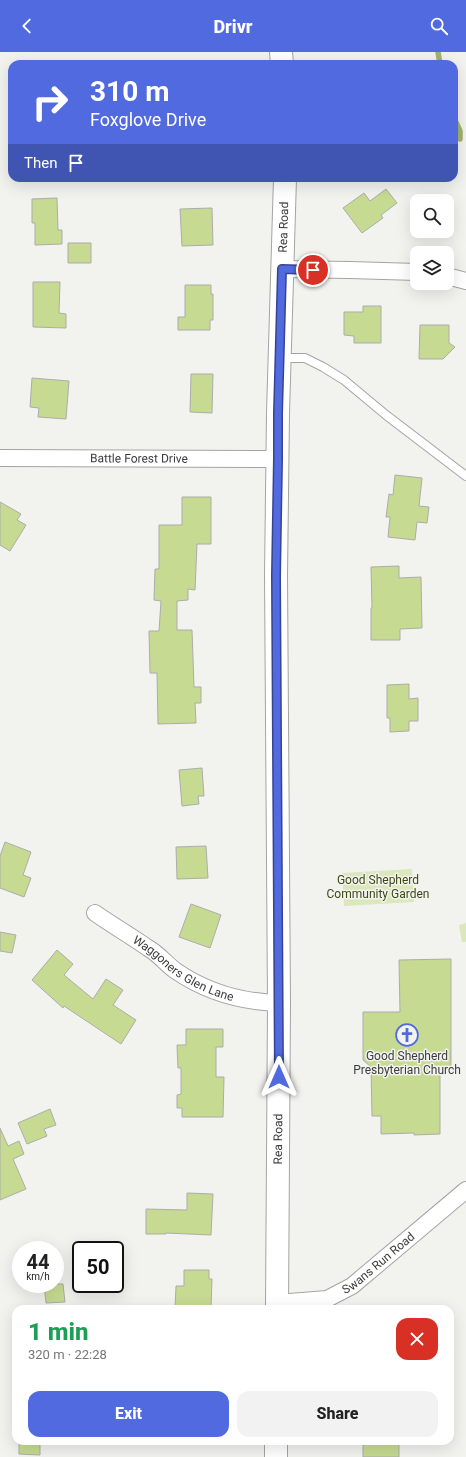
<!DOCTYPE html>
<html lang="en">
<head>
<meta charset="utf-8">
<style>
  :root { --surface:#fff; --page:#f2f2f2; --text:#222; --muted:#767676; --accent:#516adf }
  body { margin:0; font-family:Roboto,sans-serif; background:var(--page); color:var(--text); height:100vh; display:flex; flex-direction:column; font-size:15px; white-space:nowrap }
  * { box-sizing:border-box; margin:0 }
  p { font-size:13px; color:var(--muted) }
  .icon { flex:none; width:22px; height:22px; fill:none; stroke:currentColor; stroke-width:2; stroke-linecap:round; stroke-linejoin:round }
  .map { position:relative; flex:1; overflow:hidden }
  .side { position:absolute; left:12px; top:1253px; width:442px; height:140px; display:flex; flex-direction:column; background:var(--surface); border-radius:12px; box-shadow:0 4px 16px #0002 }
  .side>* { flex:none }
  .top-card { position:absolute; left:8px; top:8px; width:450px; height:122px; border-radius:12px; box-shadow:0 4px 16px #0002; background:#516adf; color:#fff; overflow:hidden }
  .buttons { position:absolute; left:410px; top:142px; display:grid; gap:8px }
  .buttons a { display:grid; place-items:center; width:44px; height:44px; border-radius:8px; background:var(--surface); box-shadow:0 4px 16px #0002; font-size:20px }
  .speed { position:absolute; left:12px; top:1189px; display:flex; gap:8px; font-size:20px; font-weight:700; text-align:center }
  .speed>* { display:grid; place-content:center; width:52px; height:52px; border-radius:50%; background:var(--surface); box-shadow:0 4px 16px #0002; line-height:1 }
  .speed small { font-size:10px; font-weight:400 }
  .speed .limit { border:2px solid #111; border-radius:6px; background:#fff; color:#111 }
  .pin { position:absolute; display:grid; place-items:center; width:34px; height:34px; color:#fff; margin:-17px; border:2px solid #fff; border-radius:50%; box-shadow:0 1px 4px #0007 }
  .me { position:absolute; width:44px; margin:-22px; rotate:0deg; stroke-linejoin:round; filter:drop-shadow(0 0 3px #0008) }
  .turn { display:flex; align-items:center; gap:14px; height:84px; padding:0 16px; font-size:18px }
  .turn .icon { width:52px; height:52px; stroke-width:2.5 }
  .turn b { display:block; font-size:28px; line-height:34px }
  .then { display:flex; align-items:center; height:38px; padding:0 16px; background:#0003; gap:8px; font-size:15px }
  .round { display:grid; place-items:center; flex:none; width:42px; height:42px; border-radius:12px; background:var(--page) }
  .head { display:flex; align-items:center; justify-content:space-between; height:68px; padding:0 16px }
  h1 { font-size:24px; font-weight:800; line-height:30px; color:#1e9e55 }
  .action { display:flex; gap:8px; margin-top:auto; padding:8px 16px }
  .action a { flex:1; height:46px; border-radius:12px; background:var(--accent); color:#fff; font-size:16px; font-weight:800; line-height:46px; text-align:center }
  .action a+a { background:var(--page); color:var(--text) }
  header { display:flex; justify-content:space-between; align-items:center; height:52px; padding:0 16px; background:var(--accent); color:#fff; font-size:18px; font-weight:800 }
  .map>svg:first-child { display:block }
  .green { fill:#dbe7bc }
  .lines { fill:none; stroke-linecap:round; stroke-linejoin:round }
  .stream { stroke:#a1b36d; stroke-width:5.5 }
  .building { fill:#c6da92; stroke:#acadaa }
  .service-casing { stroke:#a4a5a2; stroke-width:10 }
  .minor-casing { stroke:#a4a5a2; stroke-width:18 }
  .secondary-casing { stroke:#a4a5a2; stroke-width:24 }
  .service { stroke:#fff; stroke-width:8 }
  .minor { stroke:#fff; stroke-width:16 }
  .secondary { stroke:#fff; stroke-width:22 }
  .route-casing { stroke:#354591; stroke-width:10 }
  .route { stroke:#516adf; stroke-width:7 }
  .labels { text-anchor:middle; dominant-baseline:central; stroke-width:3; stroke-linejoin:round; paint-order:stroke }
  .street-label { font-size:12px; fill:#3b3c3b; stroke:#f2f3ef }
  .park-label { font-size:12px; fill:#3c4813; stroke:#f2f3ef }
  .poi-label { font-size:12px; fill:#3b3c3b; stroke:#f2f3ef }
</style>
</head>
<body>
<header><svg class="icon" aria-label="back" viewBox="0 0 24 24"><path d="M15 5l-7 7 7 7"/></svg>Drivr<svg class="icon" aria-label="search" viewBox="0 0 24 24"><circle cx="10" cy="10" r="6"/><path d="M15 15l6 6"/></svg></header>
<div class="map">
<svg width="466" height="1405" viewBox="0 0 466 1405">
  <rect width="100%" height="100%" fill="#f2f3ef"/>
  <path class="green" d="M412 817 414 850 344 854 342 821Z
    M466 871V890H462L459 873Z"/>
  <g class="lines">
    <path class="stream" d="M438 0 440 12
      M454 66 460 79V87"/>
  </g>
  <path class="building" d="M386 137 397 151 381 163 383 166 362 181 343 156 364 141 370 149Z
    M57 146 58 178H62V192L35 193V171H32V147Z
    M212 156 213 193 182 194 180 157Z
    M68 191H91V211H68Z
    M33 230H60L59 261 66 262V276L33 275Z
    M185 233H211V242H213V268H210V278H178V265H185Z
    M363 254H381V291H354V284L344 283V260H363Z
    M420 273H449V291L455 295 443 307H419Z
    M191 322H213L212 361 190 360Z
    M32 326 69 329 66 367 38 365 39 356 30 355Z
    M395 423 422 426 419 454 429 455 427 471 417 470 415 488 388 485 390 465H386L389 442 393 443Z
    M182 445H211V492H197L195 538 188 537V548L177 549V578H192L194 635H201V651H195L196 671 158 672 157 621H150L149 579H159L161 549 154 548 155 517H159V473H182Z
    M0 450 21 462 17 468 26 473 10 499 0 493Z
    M399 514V526L421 525 422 576 400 577V588H371V556H372L371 515Z
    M409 632V647L418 646V669H409V679L390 680V666H387V633Z
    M202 716 204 744H198L199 752 182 754 179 718Z
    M5 790 31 800 23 823 31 826 24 845 0 836V804Z
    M206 794 208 826 177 827 176 795Z
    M191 852 221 863 210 896 179 885Z
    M0 880 16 883 12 901 0 899Z
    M57 898 73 912 64 923 93 947 106 927 123 938 113 953 136 968 121 992 64 954 63 956 32 928Z
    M451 907V1017L440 1016V1082L414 1083V1081L381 1082V1064H372L371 1015 363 1008V960H400L399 908Z
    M186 977H223V995H216V1025H224L223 1065H182V1056H177V1043L181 1042V1016H178L177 993H186Z
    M50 1057 56 1073 44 1077 47 1084 27 1092 18 1071Z
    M0 1076 8 1094 19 1089 24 1102 13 1107 26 1137 0 1148Z
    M187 1141 213 1142 211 1183 166 1181V1182H146V1157L187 1158Z
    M184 1218H209V1227H212L211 1257H175L176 1234H184Z
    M44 1232H63L65 1250 46 1251Z
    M19 1389H40V1403L19 1402Z
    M363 1389H399V1405H363Z"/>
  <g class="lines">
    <g class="service-casing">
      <path id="service" d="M280 306H305L323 315 344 328 386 363 466 424"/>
    </g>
    <g class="minor-casing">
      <g id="minor">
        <path d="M282 217 350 218 417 220"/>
        <path d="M447 224 466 229"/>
        <path id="s1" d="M0 406 278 407"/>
        <path id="s2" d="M95 861C112 873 131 884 148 896 159 902 166 912 176 919 208 941 241 950 279 951"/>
        <path id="s3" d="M277 1251 327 1247 352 1234 466 1138"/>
      </g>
    </g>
    <g class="secondary-casing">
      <g id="secondary">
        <path d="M281 0 282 12"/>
        <path id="s4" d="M277 1257 279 951 276 524 278 361 285 126"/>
        <path d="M276 1405V1389"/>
      </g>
    </g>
    <use href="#service" class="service"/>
    <use href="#minor" class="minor"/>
    <use href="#secondary" class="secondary"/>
  </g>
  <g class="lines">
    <g class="route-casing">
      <path id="route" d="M279 1025 276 524 278 406V361L282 217 313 218"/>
    </g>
    <use href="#route" class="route"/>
  </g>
  <defs>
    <g id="church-ring" transform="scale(1.15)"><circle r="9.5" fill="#f2f3ef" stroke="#516adf" stroke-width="1.5"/><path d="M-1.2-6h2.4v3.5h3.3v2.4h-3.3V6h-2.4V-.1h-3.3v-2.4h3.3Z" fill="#516adf"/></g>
  </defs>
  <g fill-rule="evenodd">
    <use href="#church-ring" x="407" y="983"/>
  </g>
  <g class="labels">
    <g class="street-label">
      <text stroke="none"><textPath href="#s4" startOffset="1082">Rea Road</textPath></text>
      <text stroke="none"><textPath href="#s1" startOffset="139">Battle Forest Drive</textPath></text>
      <text stroke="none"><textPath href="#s2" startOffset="105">Waggoners Glen Lane</textPath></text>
      <text stroke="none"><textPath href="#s4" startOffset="170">Rea Road</textPath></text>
      <text stroke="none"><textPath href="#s3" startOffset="113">Swans Run Road</textPath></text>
    </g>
    <g class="park-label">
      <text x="378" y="828">Good Shepherd<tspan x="378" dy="14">Community Garden</tspan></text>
    </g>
    <g class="poi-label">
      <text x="407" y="1004">Good Shepherd<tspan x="407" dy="14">Presbyterian Church</tspan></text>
    </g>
  </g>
</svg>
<div class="buttons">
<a><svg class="icon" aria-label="search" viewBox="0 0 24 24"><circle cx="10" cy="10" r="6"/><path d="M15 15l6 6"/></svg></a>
<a><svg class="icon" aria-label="layers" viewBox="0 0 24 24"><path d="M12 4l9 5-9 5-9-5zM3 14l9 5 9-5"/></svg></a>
</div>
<div class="speed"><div>44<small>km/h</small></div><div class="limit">50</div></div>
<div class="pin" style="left:313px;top:218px;background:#d93025"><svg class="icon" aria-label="arrive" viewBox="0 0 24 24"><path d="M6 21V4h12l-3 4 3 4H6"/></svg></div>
<svg class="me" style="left:279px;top:1025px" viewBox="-20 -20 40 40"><path d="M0-17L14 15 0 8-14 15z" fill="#516adf" stroke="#fff" stroke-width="4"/></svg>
<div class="top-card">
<div class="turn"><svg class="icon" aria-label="right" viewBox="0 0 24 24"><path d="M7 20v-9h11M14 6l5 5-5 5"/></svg><div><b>310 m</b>Foxglove Drive</div></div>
<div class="then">Then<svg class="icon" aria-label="arrive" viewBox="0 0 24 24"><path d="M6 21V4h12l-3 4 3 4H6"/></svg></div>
</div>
<section class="side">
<div class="head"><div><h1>1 min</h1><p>320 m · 22:28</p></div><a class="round" style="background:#d93025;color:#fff"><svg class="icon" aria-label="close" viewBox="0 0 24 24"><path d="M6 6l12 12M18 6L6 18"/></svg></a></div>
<div class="action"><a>Exit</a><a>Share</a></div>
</section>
</div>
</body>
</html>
